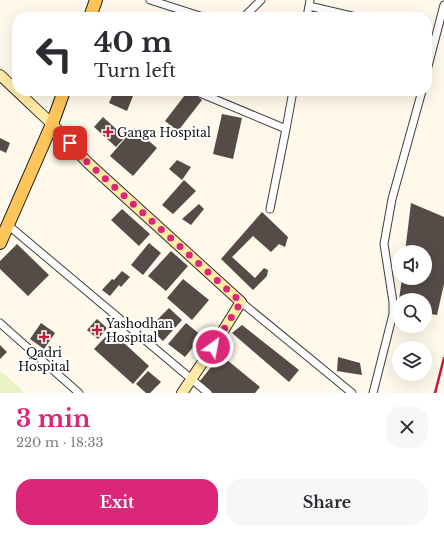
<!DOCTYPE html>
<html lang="en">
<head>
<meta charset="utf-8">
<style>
  :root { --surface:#fff; --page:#f7f7f7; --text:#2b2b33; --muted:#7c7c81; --accent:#db2777 }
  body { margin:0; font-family:"Libre Baskerville",serif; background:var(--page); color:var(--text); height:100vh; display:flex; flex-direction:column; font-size:15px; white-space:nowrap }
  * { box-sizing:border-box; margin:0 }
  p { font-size:13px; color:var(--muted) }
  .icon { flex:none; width:22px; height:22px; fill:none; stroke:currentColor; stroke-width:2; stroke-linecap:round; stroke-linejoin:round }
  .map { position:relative; height:393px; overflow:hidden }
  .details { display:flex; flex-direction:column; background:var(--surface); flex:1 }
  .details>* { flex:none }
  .guide { position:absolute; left:12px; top:12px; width:420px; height:84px; border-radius:16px; box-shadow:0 4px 16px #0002; background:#fff; color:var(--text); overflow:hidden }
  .tools { position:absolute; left:392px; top:245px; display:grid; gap:8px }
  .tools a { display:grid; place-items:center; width:40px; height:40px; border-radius:50%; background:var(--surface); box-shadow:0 4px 16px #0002; font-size:20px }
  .pin { position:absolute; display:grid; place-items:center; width:34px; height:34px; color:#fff; margin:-17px; border-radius:8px; box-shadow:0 2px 6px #0006 }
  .me { position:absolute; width:44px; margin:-22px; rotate:32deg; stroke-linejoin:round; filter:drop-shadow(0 0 3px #0008) }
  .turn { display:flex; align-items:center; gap:14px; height:84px; padding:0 16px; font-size:18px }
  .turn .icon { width:52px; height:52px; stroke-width:2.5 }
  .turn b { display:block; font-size:28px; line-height:34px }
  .round { display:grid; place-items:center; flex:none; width:42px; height:42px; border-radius:16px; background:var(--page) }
  .overview { display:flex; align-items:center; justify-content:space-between; height:68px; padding:0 16px }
  h1 { font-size:24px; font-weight:700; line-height:30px; color:var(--accent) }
  .button { display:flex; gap:8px; margin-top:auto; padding:8px 16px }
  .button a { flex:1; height:46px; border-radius:16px; background:var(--accent); color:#fff; font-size:16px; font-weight:700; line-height:46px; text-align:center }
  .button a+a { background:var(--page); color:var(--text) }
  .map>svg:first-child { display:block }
  .pitch { fill:#e8f2c4 }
  .building { fill:#554b47 }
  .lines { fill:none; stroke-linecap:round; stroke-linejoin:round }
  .street-casing { stroke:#3f3f3f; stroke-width:9 }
  .secondary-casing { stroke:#2e2e2e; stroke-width:12 }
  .primary-casing { stroke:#1d1d1d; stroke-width:14 }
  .street { stroke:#fff; stroke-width:7 }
  .secondary { stroke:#ffeba6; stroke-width:10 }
  .primary { stroke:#ffc55b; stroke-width:12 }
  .rail { stroke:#c51a36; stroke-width:2.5 }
  .route { stroke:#db2777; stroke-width:7; stroke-dasharray:0 12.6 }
  .poi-dot { fill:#c51a36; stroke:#fff; stroke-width:1.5 }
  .labels { text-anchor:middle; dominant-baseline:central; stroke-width:4; stroke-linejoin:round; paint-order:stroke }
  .poi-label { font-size:12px; fill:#0c0c0c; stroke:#fff; text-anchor:start }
</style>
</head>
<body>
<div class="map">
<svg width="444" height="393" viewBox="0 0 444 393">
  <rect width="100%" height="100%" fill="#fff9eb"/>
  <path class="pitch" d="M0 371 18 386 23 393H0Z"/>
  <path class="building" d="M114 91H135L127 111 109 103Z
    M188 91H190L202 100 178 131 165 121Z
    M222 114 242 118 233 159 213 154Z
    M103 117 125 137 116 147 94 127Z
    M134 128 157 148 133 176 110 156Z
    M0 138 10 143 6 153 0 150Z
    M177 160 191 167 182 180 169 169Z
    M184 180 196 191 173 214 162 205Z
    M411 203 444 217V284L437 315 425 313V300H399L402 278H425V252H405Z
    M199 204 204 209 191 225 182 219Z
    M122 209 150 234 139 246 111 220Z
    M262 212 288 237 285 247 279 244 271 252 253 236 232 257 255 278 264 268 268 270 267 276 253 290 221 259Z
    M149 243 161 253 143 275 131 265Z
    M17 244 49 275 28 296 0 269V261Z
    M171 251 188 266 166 291 148 276Z
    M122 271 130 277 121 287 119 285 110 296 102 290 112 279 114 280Z
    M183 279 209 300 192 320 167 298Z
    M169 308 182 320 163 341 149 328Z
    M97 319 107 328 98 339 87 330Z
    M41 323 55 333 44 349 30 339Z
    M186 323 202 336 185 357 168 344Z
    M242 325 299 370 289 382 232 333Z
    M111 331 149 366 133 384 94 349Z
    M0 345 7 352 0 359Z
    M221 355 260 387 255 393H213L199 382Z
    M338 357 360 363 362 375 337 371Z
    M148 371 161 382 150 393H146L136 384Z"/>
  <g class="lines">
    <g class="street-casing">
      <path id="street" d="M150 0 203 17
        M309 6 356 17
        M244 17 261 0
        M307 17 310 0
        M427 70 444 5
        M195 91 286 129 293 91
        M270 209 286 129
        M8 225 208 393
        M241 302 352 393
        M0 323 79 393
        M373 393 393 314V302L384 244 392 199 422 91"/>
    </g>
    <g class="secondary-casing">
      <path id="secondary" d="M0 75 52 124 87 162 241 302 213 347 182 393"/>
    </g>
    <g class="primary-casing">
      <path id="primary" d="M90 17 96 0
        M0 243 52 124 64 91"/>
    </g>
    <use href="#street" class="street"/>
    <use href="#secondary" class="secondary"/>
    <use href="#primary" class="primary"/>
    <path class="rail" d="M435 393 444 358"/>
  </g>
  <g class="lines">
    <path class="route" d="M70 143 87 162 241 302 213 347"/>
  </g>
  <g class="poi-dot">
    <path d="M106 126h4v4h4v4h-4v4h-4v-4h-4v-4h4z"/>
    <path d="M95 324h4v4h4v4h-4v4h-4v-4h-4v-4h4z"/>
    <path d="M42 331h4v4h4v4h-4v4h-4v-4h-4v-4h4z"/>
  </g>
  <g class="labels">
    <g class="poi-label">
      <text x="117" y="132">Ganga Hospital</text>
      <text x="106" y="323">Yashodhan<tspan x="106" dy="14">Hospital</tspan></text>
      <text x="44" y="352" text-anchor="middle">Qadri<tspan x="44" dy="14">Hospital</tspan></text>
    </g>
  </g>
</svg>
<div class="tools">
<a><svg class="icon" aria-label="sound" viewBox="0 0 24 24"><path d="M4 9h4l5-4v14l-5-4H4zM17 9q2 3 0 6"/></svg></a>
<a><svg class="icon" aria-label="search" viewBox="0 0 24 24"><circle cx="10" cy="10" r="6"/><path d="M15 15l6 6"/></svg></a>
<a><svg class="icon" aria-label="layers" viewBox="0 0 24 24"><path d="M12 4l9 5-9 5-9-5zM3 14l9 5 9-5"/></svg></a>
</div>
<div class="pin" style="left:70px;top:143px;background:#d93025"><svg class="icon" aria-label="arrive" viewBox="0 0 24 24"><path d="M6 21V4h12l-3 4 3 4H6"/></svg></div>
<svg class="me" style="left:213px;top:347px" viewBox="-20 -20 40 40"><circle r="17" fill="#db2777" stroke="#fff" stroke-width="3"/><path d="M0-11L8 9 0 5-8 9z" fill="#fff"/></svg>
<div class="guide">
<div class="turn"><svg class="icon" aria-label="left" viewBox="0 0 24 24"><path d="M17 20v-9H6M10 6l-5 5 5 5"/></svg><div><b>40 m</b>Turn left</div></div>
</div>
</div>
<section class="details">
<div class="overview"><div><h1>3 min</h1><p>220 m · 18:33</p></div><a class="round"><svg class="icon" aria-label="close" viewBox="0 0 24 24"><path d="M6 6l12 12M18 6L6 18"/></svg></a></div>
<div class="button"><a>Exit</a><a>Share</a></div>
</section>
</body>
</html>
